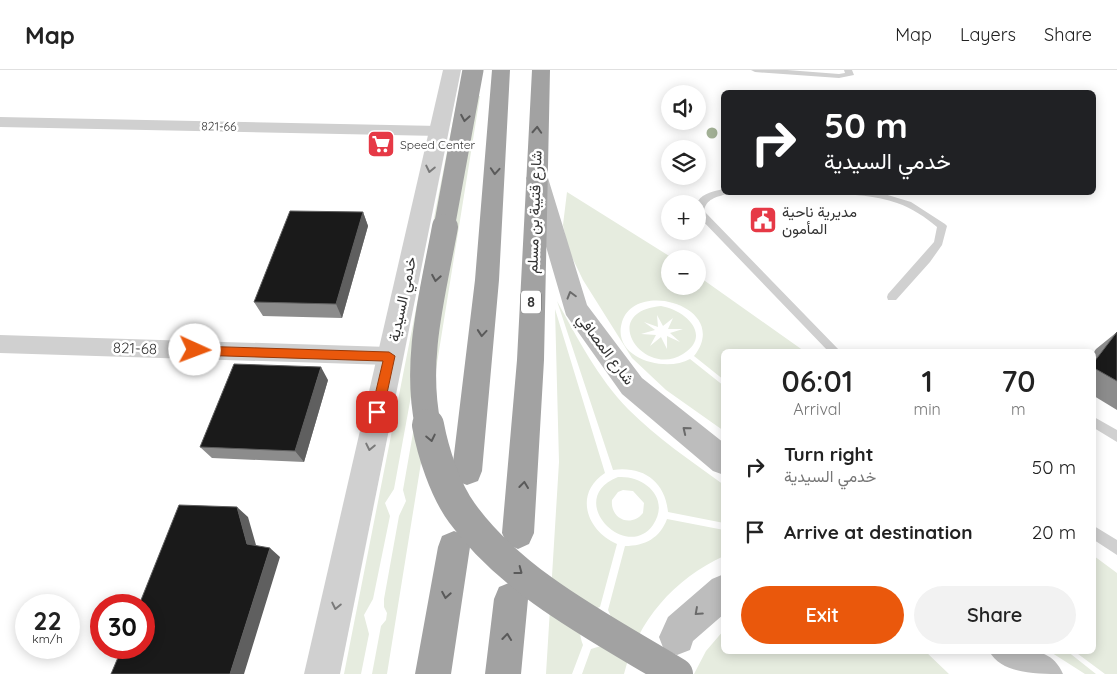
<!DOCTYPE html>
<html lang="en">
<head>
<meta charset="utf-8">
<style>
  :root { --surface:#fff; --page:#f2f2f2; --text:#222; --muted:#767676; --line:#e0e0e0; --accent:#ea580c }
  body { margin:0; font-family:Quicksand,Vazirmatn,sans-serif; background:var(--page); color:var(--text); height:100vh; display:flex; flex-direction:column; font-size:19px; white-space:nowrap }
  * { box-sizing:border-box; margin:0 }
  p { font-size:16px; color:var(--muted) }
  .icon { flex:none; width:28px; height:28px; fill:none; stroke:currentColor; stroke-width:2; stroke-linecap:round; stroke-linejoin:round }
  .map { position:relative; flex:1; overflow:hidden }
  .details { position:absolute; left:721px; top:279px; width:375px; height:305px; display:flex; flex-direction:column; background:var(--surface); border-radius:8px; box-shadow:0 2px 12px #0003 }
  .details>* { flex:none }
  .hud { position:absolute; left:721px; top:20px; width:375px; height:105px; border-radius:8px; box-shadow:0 2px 12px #0003; background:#202124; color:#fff; overflow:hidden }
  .tools { position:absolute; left:661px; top:15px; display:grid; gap:10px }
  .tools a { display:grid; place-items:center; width:45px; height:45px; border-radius:50%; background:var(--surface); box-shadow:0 2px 12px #0003; font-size:25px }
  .speed { position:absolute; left:15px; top:524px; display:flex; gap:10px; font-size:25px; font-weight:700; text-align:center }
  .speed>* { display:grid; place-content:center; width:65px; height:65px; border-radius:50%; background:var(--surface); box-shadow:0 2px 12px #0003; line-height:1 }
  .speed small { font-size:12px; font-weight:400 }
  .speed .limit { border:8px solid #d22; background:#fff; color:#111 }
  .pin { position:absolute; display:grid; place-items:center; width:42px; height:42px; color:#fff; margin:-21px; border-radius:10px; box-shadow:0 2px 8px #0006 }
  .me { position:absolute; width:55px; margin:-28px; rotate:92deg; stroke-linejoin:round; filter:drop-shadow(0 0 4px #0008) }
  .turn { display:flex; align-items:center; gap:18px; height:105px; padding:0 20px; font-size:22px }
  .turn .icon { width:65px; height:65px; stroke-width:2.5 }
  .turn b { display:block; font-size:35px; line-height:42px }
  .eta { display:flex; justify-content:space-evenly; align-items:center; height:85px; text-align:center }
  .eta b { font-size:30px; font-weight:600; line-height:35px }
  .primary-button { display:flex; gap:10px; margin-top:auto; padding:10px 20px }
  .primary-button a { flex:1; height:58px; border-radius:30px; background:var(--accent); color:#fff; font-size:20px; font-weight:600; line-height:58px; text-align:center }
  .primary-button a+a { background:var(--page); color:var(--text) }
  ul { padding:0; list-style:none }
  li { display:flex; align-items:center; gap:15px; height:65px; padding:0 20px }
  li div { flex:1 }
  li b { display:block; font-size:19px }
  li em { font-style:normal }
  header { display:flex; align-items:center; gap:30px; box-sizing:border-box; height:70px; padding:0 25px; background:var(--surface); border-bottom:1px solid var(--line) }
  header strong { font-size:24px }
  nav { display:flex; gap:28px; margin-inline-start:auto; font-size:18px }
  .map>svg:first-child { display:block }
  .green { fill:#e6ecdf; fill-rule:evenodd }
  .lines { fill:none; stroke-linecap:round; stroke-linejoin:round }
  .service { fill:#d0d0d0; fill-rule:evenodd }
  .minor { fill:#d0d0d0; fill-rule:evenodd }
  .tertiary { fill:#d0d0d0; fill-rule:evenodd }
  .secondary { fill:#bdbdbd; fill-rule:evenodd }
  .trunk { fill:#a2a2a2; fill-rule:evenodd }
  .trunk-bridge-far2 { stroke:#a2a2a2; stroke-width:21 }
  .trunk-bridge-far1 { stroke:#a2a2a2; stroke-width:26 }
  .trunk-bridge { stroke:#a2a2a2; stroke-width:32 }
  .tree { fill:#a2b095 }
  .wall { fill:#8c8c8c }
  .shaded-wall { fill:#5f5f5f }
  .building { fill:#1a1a1a; stroke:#5f5f5f }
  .oneway { stroke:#5a5a5a }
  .oneway2 { stroke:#7a7a7a }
  .oneway3 { stroke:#6a6a6a }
  .route { fill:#ea580c; stroke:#983908 }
  .labels { text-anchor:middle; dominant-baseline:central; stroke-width:5; stroke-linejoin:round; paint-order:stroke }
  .far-street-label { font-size:12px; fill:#333; stroke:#fff }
  .far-poi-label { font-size:12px; fill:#333; stroke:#fff; text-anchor:start }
  .shield { fill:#fff; stroke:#707070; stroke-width:1 }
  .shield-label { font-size:14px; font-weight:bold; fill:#333 }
  .poi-label { font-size:15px; fill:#333; stroke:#fff; text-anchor:start }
  .street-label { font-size:15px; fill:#333; stroke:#fff }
</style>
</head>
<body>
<header>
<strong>Map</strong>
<nav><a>Map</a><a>Layers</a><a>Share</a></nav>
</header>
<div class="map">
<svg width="1117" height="604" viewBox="0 0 1117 604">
  <rect width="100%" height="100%" fill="#fff"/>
  <path class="green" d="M458 26H466L394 419 385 433 390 446 373 529 364 545 369 564 361 604H344Z
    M472 26H480L387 604H372L381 556 386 550 387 543 384 537V529L399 446 406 431 403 420Z
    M567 122 674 189H670V216H698V206L804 281H724V310L694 286C732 238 636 208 622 252 611 289 666 303 690 289L724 316V361L666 320 632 288 583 210 568 179 563 155Z
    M557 231C578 269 598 308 628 339 657 368 691 391 724 415V453L668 442C665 411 643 396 613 400Z
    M661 236C685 240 713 265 683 284 644 309 597 242 661 236ZM657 245 663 256 673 248 668 259H683L670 263 680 272 667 266V279L661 267 650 276 656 265 641 264 655 260 644 252 658 257Z
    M555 239 605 403C573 424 587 461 617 474L600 537C582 542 576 558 583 575L572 604H546L559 392Z
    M618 407C644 405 671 428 653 455 626 493 563 429 618 407ZM623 420 633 421 644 433 643 443C631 458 610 449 612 430L618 422Z
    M667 449 724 460V486C674 509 638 550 624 604H582L591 579 601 576 612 549 608 540 625 476C645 476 660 468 667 449Z
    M1094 486 1117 503V604H1105L1074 581H1094Z
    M724 560V581H925L949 604H694L706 581Z
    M1049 581H1067L1096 604H1085Z"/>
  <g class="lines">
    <path class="service" d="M751 0H787L839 4 845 3 844 0H852L854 5 839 8 755 2Z
      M724 119V122H728L727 124C716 127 706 129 704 141L840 281H828L698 146C698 142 697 133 698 131 703 123 715 121 724 119Z
      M772 122 881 123 911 132 945 154 947 156 942 175 930 192 896 230H888L887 227 888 224 934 172 937 157C925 147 912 138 897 133 860 120 815 125 776 125Z
      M1094 347 1117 360V372L1094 358Z
      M1094 456 1117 470V485L1094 470Z"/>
    <path class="minor" d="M0 47 439 56 445 57 447 61 445 65 439 66 0 57Z
      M0 265 389 277 397 280 400 286 397 292 389 295 0 283Z"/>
    <path class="tertiary" d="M443 0H461L340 604H304Z"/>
    <path class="secondary" d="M537 101 545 103 548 108 587 235 642 308 724 373V405L713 401 622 324 566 245 526 108 529 103Z
      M724 504V544L693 571 690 580 677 585 664 580 659 567 668 547 712 509Z
      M989 581C1018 581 1050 573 1063 604 1035 604 1002 604 989 581Z"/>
    <path class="trunk" d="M492 0H510L499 210 482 401 478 411 467 415 456 411 452 401 475 210Z
      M532 0H550L544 290 534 463 529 474 518 479 507 474 502 463 517 290Z
      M454 461 466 466 470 477 451 604H415L438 477 442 466Z
      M511 512 523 517 528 529 521 604H485L494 529 499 517Z"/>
    <path class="trunk-bridge-far2" d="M444 158 473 0"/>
    <path class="trunk-bridge-far1" d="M428 356C414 289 433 223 445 157"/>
    <path class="trunk-bridge" d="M428 355C433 382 445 420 462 443 513 514 603 559 677 604"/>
  </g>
  <circle class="tree" cx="712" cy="63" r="5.5"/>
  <path class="wall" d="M363 142 368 156 342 248 263 246 254 232Z
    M1117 262V340L1094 326V282L1096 279Z
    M328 310 304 392 212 388 200 377Z"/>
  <path class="shaded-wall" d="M363 142 368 156 342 248 336 234Z
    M321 297 328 310 304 392 295 381Z
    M237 437 248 447 258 482 247 474Z
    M270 478 280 487 244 604H230Z"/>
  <path class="building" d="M290 141 363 142 336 234 254 232Z
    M1117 262V311L1094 298V292Z
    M234 294 321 297 295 381 200 377Z
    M179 435 237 437 247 474 270 478 230 604H111L122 578H144V535H139Z"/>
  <defs><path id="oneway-chevron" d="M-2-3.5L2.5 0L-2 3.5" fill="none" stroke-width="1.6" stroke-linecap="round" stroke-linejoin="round" transform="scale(1.25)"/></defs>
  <g class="oneway">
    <use href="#oneway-chevron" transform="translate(465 48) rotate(100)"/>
    <use href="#oneway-chevron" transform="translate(537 60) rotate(-87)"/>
    <use href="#oneway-chevron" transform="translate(495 101) rotate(94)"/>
    <use href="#oneway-chevron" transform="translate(436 208) rotate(100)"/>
    <use href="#oneway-chevron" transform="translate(482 263) rotate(95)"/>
    <use href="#oneway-chevron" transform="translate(431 368) rotate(78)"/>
    <use href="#oneway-chevron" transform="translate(524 415) rotate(-83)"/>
    <use href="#oneway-chevron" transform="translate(519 501) rotate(37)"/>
    <use href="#oneway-chevron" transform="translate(446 525) rotate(100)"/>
    <use href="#oneway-chevron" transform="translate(507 567) rotate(-84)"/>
  </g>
  <g class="oneway2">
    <use href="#oneway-chevron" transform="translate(430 99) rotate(102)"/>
    <use href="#oneway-chevron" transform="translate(370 377) rotate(102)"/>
    <use href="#oneway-chevron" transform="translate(336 536) rotate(102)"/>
  </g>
  <g class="oneway3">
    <use href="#oneway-chevron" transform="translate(571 225) rotate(-106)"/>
    <use href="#oneway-chevron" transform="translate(686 360) rotate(-141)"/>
    <use href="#oneway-chevron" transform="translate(698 542) rotate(138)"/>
  </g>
  <path class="route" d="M195 276 389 282 395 286 383 342 377 348 371 342 383 291 195 285 189 280Z"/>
  <defs>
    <g id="supermarket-square" transform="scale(1.4375)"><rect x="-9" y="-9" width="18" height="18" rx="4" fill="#e63946" stroke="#fff"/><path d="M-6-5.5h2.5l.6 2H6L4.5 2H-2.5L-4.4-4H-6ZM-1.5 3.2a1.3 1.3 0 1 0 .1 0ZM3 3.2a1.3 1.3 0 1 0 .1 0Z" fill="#fff"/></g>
    <g id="civic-square" transform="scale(1.4375)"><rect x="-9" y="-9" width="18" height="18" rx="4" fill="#e63946" stroke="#fff"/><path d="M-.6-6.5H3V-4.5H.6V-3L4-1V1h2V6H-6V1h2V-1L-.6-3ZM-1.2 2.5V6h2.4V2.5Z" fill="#fff"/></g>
  </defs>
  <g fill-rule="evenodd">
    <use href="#supermarket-square" x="381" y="74"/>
    <use href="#civic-square" x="763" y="150"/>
  </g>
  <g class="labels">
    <g class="far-street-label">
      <text transform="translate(219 56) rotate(1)">821-66</text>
    </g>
    <g class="far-poi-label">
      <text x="400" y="74">Speed Center</text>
    </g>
    <rect class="shield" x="521" y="220.5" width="20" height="23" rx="4"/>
    <g class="shield-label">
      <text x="531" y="232">8</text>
    </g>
    <g class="poi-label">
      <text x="782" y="141">مديرية ناحية<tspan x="782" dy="17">المأمون</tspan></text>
    </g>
    <g class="street-label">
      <text transform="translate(534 142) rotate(-88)">شارع قتيبة بن مسلم</text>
      <text transform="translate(402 229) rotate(-78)">خدمي السيدية</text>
      <text transform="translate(135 278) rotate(2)">821-68</text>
      <text transform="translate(606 279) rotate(53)">شارع المصافي</text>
    </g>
  </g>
</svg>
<div class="tools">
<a><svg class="icon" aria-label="sound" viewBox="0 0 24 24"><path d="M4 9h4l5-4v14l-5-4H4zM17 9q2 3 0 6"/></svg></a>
<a><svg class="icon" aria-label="layers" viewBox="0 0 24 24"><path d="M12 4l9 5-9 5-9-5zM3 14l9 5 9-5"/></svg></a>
<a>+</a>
<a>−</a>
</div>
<div class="speed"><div>22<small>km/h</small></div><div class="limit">30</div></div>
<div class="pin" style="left:377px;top:342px;background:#d93025"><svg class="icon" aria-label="arrive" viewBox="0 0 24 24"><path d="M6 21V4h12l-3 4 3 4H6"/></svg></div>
<svg class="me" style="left:195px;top:280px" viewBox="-20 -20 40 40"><circle r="19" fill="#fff"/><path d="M0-13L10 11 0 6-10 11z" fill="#ea580c"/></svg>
<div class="hud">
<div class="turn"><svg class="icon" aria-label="right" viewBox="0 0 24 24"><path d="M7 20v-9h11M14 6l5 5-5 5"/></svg><div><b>50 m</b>خدمي السيدية</div></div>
</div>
<section class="details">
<div class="eta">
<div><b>06:01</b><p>Arrival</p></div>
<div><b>1</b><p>min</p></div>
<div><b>70</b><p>m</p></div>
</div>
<ul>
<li><svg class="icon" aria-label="right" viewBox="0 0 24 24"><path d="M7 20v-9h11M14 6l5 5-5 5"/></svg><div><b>Turn right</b><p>خدمي السيدية</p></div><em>50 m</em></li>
<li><svg class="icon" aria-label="arrive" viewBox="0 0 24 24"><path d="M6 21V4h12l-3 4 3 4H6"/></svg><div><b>Arrive at destination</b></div><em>20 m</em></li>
</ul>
<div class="primary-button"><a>Exit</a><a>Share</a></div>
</section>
</div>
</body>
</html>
